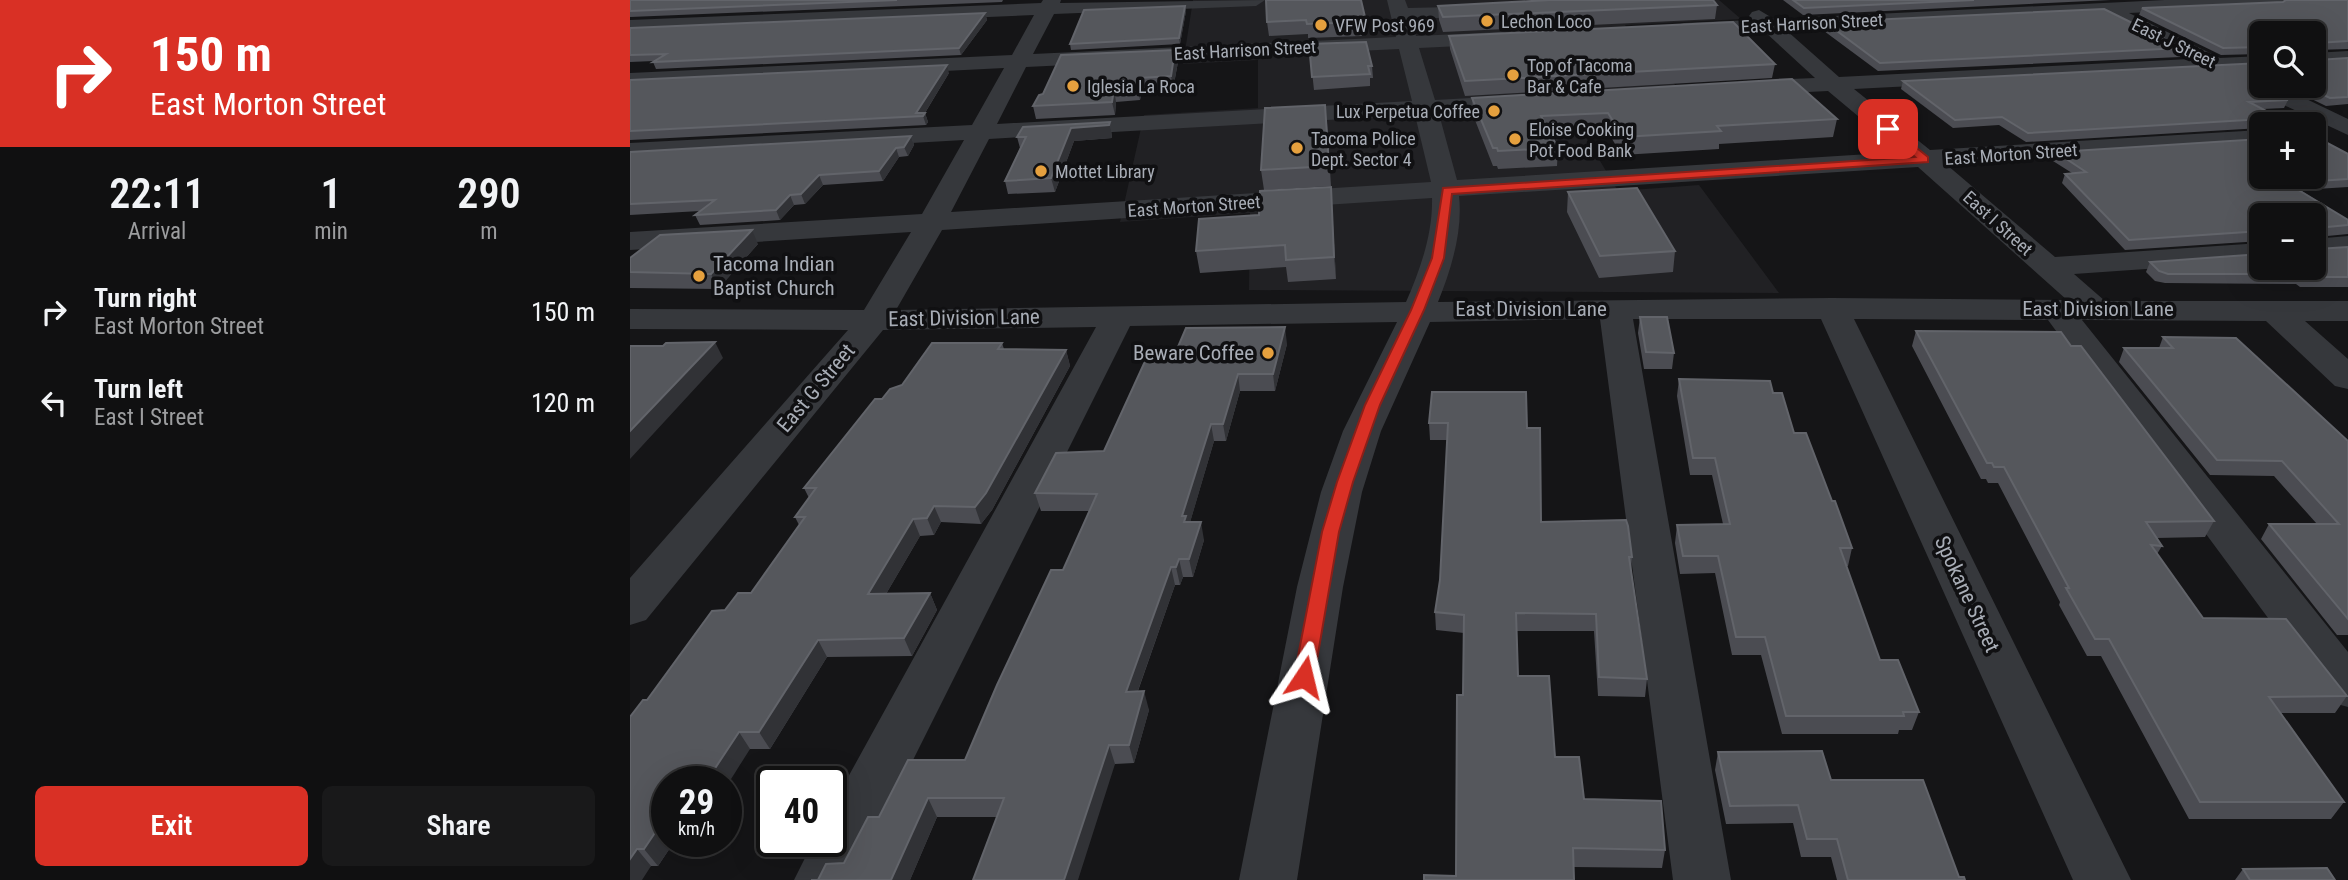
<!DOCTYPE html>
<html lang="en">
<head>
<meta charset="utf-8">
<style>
  :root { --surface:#101011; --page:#19191a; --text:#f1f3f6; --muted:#9c9d9f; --line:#303031; --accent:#d93025 }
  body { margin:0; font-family:"Roboto Condensed",sans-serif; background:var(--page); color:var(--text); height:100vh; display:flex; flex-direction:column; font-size:26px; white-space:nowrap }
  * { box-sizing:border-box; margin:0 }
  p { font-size:23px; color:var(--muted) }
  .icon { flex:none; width:38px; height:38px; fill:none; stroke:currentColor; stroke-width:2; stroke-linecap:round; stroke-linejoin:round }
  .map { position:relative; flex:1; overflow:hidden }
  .side { display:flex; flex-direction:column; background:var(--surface); width:630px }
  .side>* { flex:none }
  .top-card { background:#d93025; color:#fff; overflow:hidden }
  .tools { position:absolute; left:1619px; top:21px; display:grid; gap:14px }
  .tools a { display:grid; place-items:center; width:77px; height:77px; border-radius:10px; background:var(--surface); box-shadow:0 7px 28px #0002,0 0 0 2px var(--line); font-size:35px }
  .speed { position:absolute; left:21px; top:766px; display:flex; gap:14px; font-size:35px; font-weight:700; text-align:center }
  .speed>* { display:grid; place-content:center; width:91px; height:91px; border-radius:50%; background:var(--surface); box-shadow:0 7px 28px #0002,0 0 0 2px var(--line); line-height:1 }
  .speed small { font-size:18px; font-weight:400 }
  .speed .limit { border:4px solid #111; border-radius:10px; background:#fff; color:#111 }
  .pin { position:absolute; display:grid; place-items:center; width:60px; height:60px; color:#fff; margin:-30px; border-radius:14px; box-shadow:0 4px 10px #0006 }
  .me { position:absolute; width:77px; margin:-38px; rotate:10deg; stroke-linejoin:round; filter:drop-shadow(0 0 5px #0008) }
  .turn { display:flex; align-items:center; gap:24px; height:147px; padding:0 35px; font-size:32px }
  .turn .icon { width:91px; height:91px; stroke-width:2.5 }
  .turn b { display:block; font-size:49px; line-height:60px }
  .eta { display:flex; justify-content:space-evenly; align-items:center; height:119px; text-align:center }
  .eta b { font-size:42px; font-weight:600; line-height:49px }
  .primary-button { display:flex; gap:14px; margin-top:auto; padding:14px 35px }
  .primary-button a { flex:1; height:80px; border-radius:10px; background:var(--accent); color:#fff; font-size:28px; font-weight:600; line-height:80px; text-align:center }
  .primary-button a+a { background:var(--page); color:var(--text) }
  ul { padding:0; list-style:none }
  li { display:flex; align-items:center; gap:21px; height:91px; padding:0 35px }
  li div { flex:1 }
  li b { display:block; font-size:26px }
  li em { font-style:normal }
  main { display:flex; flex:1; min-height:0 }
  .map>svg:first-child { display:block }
  .built { fill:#212124 }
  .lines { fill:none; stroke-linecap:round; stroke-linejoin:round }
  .minor { fill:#36383c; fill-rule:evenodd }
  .wall { fill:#4b4c52 }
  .shaded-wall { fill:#313236 }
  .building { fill:#55575c; stroke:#62646a; stroke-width:2 }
  .route { fill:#d93025; stroke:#8d1f18; stroke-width:2 }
  .poi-dot { fill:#e5a03e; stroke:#101012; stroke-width:2.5 }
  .labels { text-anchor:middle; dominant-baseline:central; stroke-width:7; stroke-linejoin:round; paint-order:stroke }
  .far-poi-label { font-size:18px; fill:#a8adb6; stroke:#101012; text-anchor:start }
  .far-street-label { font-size:18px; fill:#a8adb6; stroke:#101012 }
  .poi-label { font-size:21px; fill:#a8adb6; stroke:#101012; text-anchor:start }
  .street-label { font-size:21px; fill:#a8adb6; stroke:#101012 }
</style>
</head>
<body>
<main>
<section class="side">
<div class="top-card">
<div class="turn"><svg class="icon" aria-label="right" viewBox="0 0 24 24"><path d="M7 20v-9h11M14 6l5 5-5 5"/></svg><div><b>150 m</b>East Morton Street</div></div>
</div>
<div class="eta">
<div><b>22:11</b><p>Arrival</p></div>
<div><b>1</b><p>min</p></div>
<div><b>290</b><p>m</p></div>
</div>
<ul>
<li><svg class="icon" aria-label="right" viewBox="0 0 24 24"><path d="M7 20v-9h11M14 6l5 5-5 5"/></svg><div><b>Turn right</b><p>East Morton Street</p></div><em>150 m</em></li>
<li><svg class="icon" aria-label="left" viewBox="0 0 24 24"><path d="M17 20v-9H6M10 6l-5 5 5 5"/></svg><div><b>Turn left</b><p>East I Street</p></div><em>120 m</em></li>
</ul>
<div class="primary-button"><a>Exit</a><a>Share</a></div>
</section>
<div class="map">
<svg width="1718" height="880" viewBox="0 0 1718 880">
  <rect width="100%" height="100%" fill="#151517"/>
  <path class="built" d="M563 0H1089L1111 19 995 25 1046 86 930 94 988 191 1069 185 1149 293 619 290 620 213 490 222 514 115 628 108V60L553 64Z"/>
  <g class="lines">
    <path class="minor" d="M413 0H431L430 3 635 0 626 6 424 14 403 54 766 37 757 0H775L778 8 866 6 868 10 866 14 859 16 781 19 786 36 872 32 879 34 882 38 879 42 872 44 789 48 805 100 895 95 903 97 907 102 903 107 895 109 809 114 827 180 1271 152 1198 91 1116 95 1108 93 1105 88 1108 83 1116 81 1185 78 1134 31 1047 33 1044 29 1047 25 1054 23 1122 20 1119 16 1122 12 1129 10 1144 19 1535 0H1659L1650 6 1499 13 1590 58 1631 56V68L1224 89 1300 150 1631 130V144L1317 165 1425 257 1631 243V261L1444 274 1475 301H1718V321H1675L1718 359V389L1705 386 1636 321 1452 320 1718 652V707L1700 702 1418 320 1224 319 1501 880H1443L1191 319H1003L1101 880H1043L970 319 800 322 751 431 732 492 713 587 667 880H609L667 587 691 492 713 431 767 322 500 326 223 880H164L183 842H201V808L466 327 253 330 16 620 0 625V578L218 330 0 329V309L234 310 281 232 0 250V232L292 214 334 140 0 159V143L342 125 374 68 0 87V73L382 55 404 15 0 32V20L411 3ZM1472 14 1560 59 1209 77 1156 30ZM769 49 782 101 367 124 396 67ZM785 115 801 182 321 212 359 139ZM1288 167 1437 300 1202 298 808 302C821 270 833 231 829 196ZM802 198C803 234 790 270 776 302L266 310 312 230Z
      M1718 51V63L1684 65V53Z
      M1631 80V86H1649L1718 119V135L1624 91 1621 86 1624 81Z
      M1718 236V254L1684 257V239Z"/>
  </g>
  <path class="wall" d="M0 0H373L372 2 0 17Z
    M1153 0H1481L1173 15Z
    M1718 0V49L1685 50V58L1687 60 1718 58V104L1696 106 1655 86H1684L1631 33V54L1591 55 1509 15 1512 8Z
    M1087 5 1085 19 813 32 809 20 808 6Z
    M555 6 556 11 550 44 441 50 440 44Z
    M355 13 357 20 331 55 26 69 23 62 24 61 0 62V28Z
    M735 17 736 31H732V36L678 38V34L639 36 637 22Z
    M1195 22 1553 48 1550 57 1248 71 1194 31Z
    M819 36 1145 64 1142 78 835 96 820 49Z
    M679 44 742 66 743 78H740V86L684 90Z
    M548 62 543 89 512 91 510 100 486 102 485 115 406 119 403 106 413 94Z
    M1631 63V78L1623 79 1626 86 1658 100 1654 108 1633 109 1661 124H1631V128L1396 142 1369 125 1323 128 1271 89 1273 81Z
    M319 73 295 113 298 122 296 125 0 140V80Z
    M842 98 1207 119 1203 137 1089 144V149L992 155 977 131 920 133 928 148 927 166 868 169 867 166H863L843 115Z
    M480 122 482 138 444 141 425 192 378 194 375 181 390 148 387 137Z
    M697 123 701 186 634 190 631 170Z
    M281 136 284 145 278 156 269 157 253 181 193 185 175 204 164 205 150 220 70 225 65 215 70 211 0 215V152Z
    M1426 152 1718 154V187L1670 190 1718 220V234L1687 237V249L1718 247V287H1670L1666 284 1535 283 1525 281 1516 272 1520 262 1684 268 1631 215V241L1495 250 1432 183 1435 174 1442 173 1423 161Z
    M701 187 706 279 658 282 656 267 570 273 566 251 629 215Z
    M938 192 1045 251 1043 272 969 278 937 212Z
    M128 244 88 289 0 288V258Z
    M1010 317 1044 353 1042 369H1014L1008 333Z
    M1286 331 1441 346 1584 521 1575 537 1526 538 1532 546 1527 554 1573 618 1717 696 1705 713H1651L1714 802 1701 819H1559L1471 656H1457L1429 605 1430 602 1368 483H1358L1356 479H1351L1282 346Z
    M1533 337 1718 441V635H1707L1631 539 1639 524H1687L1644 476 1580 475 1489 362 1494 348H1529Z
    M372 343 374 349 436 350 440 366 362 510 351 524 311 522 304 535 290 536 256 594 300 593 307 610 282 656 197 657 140 749H120L37 782V842H44L28 866H21L0 880 17 700 95 610 121 593 169 525 165 517 179 498 174 488 252 399 272 385Z
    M657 344 645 391H610L596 441H584L560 522 574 540 563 577H553L550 585H545L508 691 519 710 504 763 485 764 367 817H307L280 880H181H188L214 863 249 817 335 760 433 570 459 511H411L405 493Z
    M1049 379 1143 393 1202 501 1222 548 1218 566H1216L1250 660 1289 712 1282 730H1269L1268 734H1152L1131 655H1102L1085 573 1050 574 1045 543 1047 525 1093 524 1082 475H1060L1047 396Z
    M802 392 897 428 911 522 1002 557 1001 572 1017 679 1015 697 968 696 964 631H887L888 676 925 757 954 799 1035 850 1032 868 944 867 826 876 833 695 834 633 806 630 805 612 810 580 817 440H800L799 423Z
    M1088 752 1201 780 1329 877 1335 880H1207L1201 857H1171L1163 823 1096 824 1085 770Z
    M1613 869 1705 880H1605Z"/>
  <path class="shaded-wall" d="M555 6 556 11 550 44 549 38Z
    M355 13 357 20 331 55 329 48Z
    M545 50 548 62 543 89 541 76Z
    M317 65 319 73 293 116 286 113Z
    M1631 70V77L1624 78 1619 85 1622 77 1627 71Z
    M509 78 512 91 510 100 507 87Z
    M484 89 486 102 485 115 482 102Z
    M295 113 298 122 296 125 293 116Z
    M480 122 482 138 444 141 425 192 421 178 441 128Z
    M281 136 284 145 278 156 274 147Z
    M266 148 269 157 253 181 249 171Z
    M189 175 193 185 175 204 171 194Z
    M701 187 702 207 706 279 704 257Z
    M160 195 164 205 150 220 146 210Z
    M122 230 128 244 88 289 81 274Z
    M655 327 657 344 645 391 643 374Z
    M85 342 93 358 0 459V431Z
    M436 350 440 366 362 510 351 524 345 507Z
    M608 374 610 391 596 441 593 424Z
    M581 424 584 441 559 526 560 534 552 516Z
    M304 506 311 522 304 535 297 518Z
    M283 519 290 536 246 611 238 594Z
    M571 522 574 540 563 577 559 559Z
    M549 559 553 577 550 585 546 567Z
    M541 567 545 585 501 710 496 692Z
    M300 593 307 610 282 656 274 638Z
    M188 640 197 657 140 749 129 732Z
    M514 691 519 710 504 763 499 745Z
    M109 732 120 749 96 787V782H76Z
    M479 745 485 764 448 880H434Z
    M298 798 307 817 280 880H261Z
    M37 815V842H44L28 866 14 849Z
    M7 849 21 866 12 880H0V859Z"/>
  <path class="building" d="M0 0H267L0 11Z
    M636 0H731L735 17H730L732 22 677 24 676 20 637 22Z
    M920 0H1083L1087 5 813 17 808 6Z
    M1163 0H1344L1174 8Z
    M1656 0H1718V41L1687 43 1685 46V58L1687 60 1718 58V97L1700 98 1674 86H1684V33H1631V47L1593 48 1512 8 1653 2Z
    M555 6 549 38 440 44 454 10Z
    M1474 9 1553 48 1250 63 1195 22Z
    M355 13 329 48 23 62 36 54 0 55V28Z
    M1103 22 1145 64 835 81 819 36Z
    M736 42 742 66H738L740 74 682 77 679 44Z
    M545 50 541 76 509 78 507 87 484 89 482 102 403 106 409 95 413 94 431 55Z
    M1631 63V70L1627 71 1622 77 1626 86 1658 100 1619 102 1661 124H1637V122L1634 119 1398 133 1372 117 1325 120 1273 81Z
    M317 65 286 113H295L293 116 0 131V80Z
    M1162 79 1207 119 1087 126 1091 131 993 137 978 113 911 116 928 148 868 151 867 148H863L842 98Z
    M695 105 699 166 631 170 635 108Z
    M480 122 479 125 441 128 421 178 375 181 396 137H387L393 127Z
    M281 136 274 147 266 148 249 171 189 175 171 194 160 195 146 210 65 215 85 200 0 204V152Z
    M1684 136 1718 154V179L1657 183 1718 220V225L1687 228V249L1718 247V277H1675L1671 274H1538L1529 271 1520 262 1631 254V268H1684V215H1631V231L1499 240 1435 174 1456 172 1426 152 1631 139V177H1684Z
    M701 187 704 257 656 260 655 245 566 251 569 219 629 215 630 191Z
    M1007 188 1045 251 970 256 938 192Z
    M122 230 81 274 0 272V258L30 235Z
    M1010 317H1037L1044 353 1016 352Z
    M655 327 643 374H608L593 424H581L552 516H556L554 522H571L559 559H549L546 567H541L496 692 514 691 499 745H479L434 880H343L374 798H298L261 880H181H188L196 864 214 863 238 817H249L278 760H335L367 685 421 570H433L467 494 405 493 426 453 474 451 517 357 545 354 556 328Z
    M1286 331 1431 332 1441 346H1451L1584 521 1516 522 1532 546 1521 545 1573 618 1656 619 1717 696 1639 697 1714 802H1570L1479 639H1465L1436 588H1439L1374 467H1364L1362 463H1357Z
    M1533 337 1606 338 1718 441V619L1639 524H1709L1652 461 1587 460 1494 348H1543Z
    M85 342 0 431V346H33L36 343Z
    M302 343H372L368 349 436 350 356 493 345 507 304 506 297 518 283 519 238 594 300 593 274 638 188 640 129 732H109L76 782H37V815L14 849H7L0 859V717L13 700H17L82 611 95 610 108 593H121L175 517H165L186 488H174L245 399H252L260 389 272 385Z
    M1049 379 1140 381 1143 393H1152L1164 433H1176L1202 501H1205L1222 548H1210L1250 660H1268L1289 712H1273L1274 716H1156L1135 637H1106L1088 556H1053L1047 525 1100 524 1085 458H1063Z
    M802 392H896L897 428H910L911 522 996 520 998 526 1002 557H999L1017 679 969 677 966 614 886 613 888 676H919L925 757H949L954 799 1031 801 1035 850 943 848 944 880H794V875L826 876 827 695H833L834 615 805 612 810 580 818 423H799Z
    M1192 751 1201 780H1293L1329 877H1334L1335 880H1218L1207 839H1177L1168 805 1100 806 1088 752Z
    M1697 868 1705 880H1620L1613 869Z"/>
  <path class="route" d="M1254 127H1261L1298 157V162L822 194 814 258 794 310 750 405 723 482 709 532 684 677 681 682 674 684 667 682 664 677 692 532 707 482 735 405 781 310 802 258 813 188 1285 157 1254 131Z"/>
  <g class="poi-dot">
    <circle cx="857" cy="21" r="7"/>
    <circle cx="691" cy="25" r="7"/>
    <circle cx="883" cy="75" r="7"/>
    <circle cx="443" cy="86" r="7"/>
    <circle cx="864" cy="111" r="7"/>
    <circle cx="885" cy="139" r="7"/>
    <circle cx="667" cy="148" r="7"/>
    <circle cx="411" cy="171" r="7"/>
    <circle cx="69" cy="276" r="7"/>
    <circle cx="638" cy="353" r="7"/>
  </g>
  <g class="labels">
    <g class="far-poi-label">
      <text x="871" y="21">Lechon Loco</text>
      <text x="705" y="25">VFW Post 969</text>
      <text x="897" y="65">Top of Tacoma<tspan x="897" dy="21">Bar &amp; Cafe</tspan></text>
      <text x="457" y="86">Iglesia La Roca</text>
      <text x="850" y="111" text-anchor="end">Lux Perpetua Coffee</text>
      <text x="899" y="129">Eloise Cooking<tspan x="899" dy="21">Pot Food Bank</tspan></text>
      <text x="681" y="138">Tacoma Police<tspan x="681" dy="21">Dept. Sector 4</tspan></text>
      <text x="425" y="171">Mottet Library</text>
    </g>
    <g class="far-street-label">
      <text transform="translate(1182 23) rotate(-3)">East Harrison Street</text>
      <text transform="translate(1544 43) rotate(26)">East J Street</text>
      <text transform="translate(615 50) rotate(-3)">East Harrison Street</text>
      <text transform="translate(1381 154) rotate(-4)">East Morton Street</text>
      <text transform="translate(564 206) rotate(-4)">East Morton Street</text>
      <text transform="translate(1368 223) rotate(42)">East I Street</text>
    </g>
    <g class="poi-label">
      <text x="83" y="264">Tacoma Indian<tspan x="83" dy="24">Baptist Church</tspan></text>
      <text x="624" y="353" text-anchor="end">Beware Coffee</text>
    </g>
    <g class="street-label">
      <text x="901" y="309">East Division Lane</text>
      <text x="1468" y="309">East Division Lane</text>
      <text transform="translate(334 318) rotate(-1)">East Division Lane</text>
      <text transform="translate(186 388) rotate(-50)">East G Street</text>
      <text transform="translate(1337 594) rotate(65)">Spokane Street</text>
    </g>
  </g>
</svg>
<div class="tools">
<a><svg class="icon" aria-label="search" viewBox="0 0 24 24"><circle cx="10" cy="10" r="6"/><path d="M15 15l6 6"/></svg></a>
<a>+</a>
<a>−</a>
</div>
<div class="speed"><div>29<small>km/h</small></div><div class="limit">40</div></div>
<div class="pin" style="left:1258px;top:129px;background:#d93025"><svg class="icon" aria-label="arrive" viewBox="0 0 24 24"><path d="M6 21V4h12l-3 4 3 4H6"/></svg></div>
<svg class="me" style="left:674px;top:677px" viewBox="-20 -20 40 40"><path d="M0-17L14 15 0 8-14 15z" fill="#d93025" stroke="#fff" stroke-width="4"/></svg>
</div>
</main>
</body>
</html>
